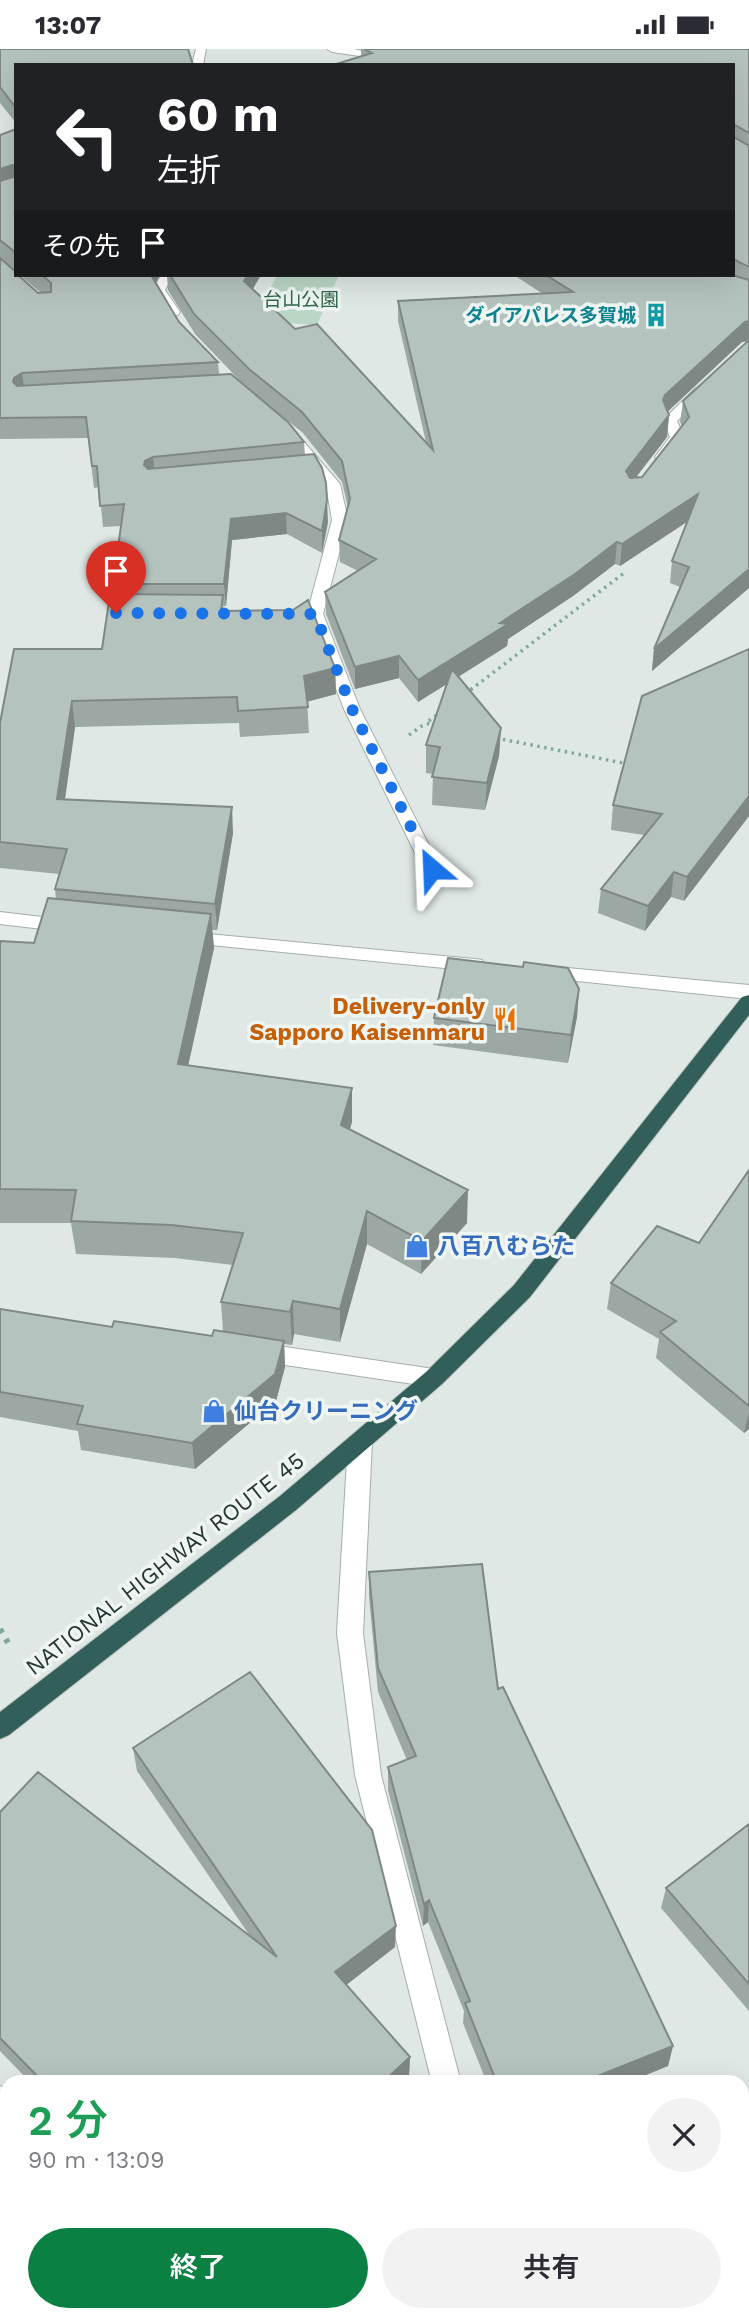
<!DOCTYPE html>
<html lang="ja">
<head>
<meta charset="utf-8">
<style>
  :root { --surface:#fff; --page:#f2f2f3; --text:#2b2b33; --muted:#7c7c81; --accent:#0b8043 }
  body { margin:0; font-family:"Work Sans","Noto Sans JP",sans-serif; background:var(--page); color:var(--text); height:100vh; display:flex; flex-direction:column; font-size:26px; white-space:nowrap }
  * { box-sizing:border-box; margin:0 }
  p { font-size:23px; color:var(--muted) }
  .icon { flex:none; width:38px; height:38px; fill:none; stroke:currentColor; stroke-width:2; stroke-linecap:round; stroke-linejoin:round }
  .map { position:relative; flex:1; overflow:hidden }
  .details { position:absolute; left:0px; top:2026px; width:749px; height:247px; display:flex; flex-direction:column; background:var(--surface); border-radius:21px 21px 0 0; box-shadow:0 7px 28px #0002 }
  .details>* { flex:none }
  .banner { position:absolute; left:14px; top:14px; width:721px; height:214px; border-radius:0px; box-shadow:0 7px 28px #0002; background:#202124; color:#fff; overflow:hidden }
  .pin { position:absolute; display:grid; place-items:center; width:60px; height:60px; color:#fff; margin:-72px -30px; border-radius:50% 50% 50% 0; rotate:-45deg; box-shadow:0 0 7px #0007 }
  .pin .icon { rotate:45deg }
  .me { position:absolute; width:77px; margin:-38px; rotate:334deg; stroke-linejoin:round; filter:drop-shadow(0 0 5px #0008) }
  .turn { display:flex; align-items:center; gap:24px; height:147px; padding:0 28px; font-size:32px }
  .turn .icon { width:91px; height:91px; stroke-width:2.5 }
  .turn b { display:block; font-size:49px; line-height:60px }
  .then { display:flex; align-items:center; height:66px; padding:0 28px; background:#0003; gap:14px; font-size:26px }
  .round { display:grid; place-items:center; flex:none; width:74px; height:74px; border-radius:37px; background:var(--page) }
  .overview { display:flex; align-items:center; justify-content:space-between; height:119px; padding:0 28px }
  h1 { font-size:42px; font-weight:600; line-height:52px; color:#1e9e55 }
  .action { display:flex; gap:14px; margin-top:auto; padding:14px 28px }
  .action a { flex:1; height:80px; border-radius:42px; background:var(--accent); color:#fff; font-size:28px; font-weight:600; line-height:80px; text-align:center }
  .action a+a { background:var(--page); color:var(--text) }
  .status { display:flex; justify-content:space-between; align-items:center; height:49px; padding:0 35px; background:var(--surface); direction:ltr }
  .status svg { height:19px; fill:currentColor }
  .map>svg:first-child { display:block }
  .green { fill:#bad7c5 }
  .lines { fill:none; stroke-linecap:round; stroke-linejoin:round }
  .minor-casing { stroke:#a3afac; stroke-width:2 }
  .highway-casing { stroke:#bdc3c2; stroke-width:2 }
  .path-far1 { stroke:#83a8a0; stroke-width:3.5; stroke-dasharray:2.5 4.5; stroke-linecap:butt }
  .path { stroke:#83a8a0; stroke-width:6; stroke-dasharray:4.5 7; stroke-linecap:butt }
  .minor { fill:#fff; fill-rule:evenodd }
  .highway { fill:#325f59; fill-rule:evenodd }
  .wall { fill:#9ca8a3; fill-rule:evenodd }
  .shaded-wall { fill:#7f8885 }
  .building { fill:#b5c3be; stroke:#7f8885; stroke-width:2 }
  .route { stroke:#1a73e8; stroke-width:12; stroke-dasharray:0 21.6 }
  .labels { text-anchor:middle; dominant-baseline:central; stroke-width:7; stroke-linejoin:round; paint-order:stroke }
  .far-park-label { font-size:19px; fill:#31684b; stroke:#eff5f3 }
  .far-culture-label { font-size:19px; font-weight:bold; fill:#0d838f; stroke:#eff5f3; text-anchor:end }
  .food-label { font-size:23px; font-weight:bold; fill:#c56008; stroke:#eff5f3; text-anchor:end }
  .shop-label { font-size:23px; font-weight:bold; fill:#366cbe; stroke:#eff5f3; text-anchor:start }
  .street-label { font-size:23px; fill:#223633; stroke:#eff5f3 }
</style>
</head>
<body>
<div class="status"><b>13:07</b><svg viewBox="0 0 49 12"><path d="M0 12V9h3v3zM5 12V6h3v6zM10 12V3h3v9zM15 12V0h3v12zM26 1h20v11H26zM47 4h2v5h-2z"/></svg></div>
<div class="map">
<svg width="749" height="2272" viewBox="0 0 749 2272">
  <rect width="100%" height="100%" fill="#dfe8e5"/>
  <path class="green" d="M277 226H339L317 276 270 273 259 262Z"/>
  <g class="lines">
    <g class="minor-casing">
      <path id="minor" d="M196 0H206L203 16H192Z
        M327 0H354L378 6 373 9 332 3Z
        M161 226H173L165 241 180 263 178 266H168L153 241Z
        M701 338 708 342 677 372 684 388 667 411H657L655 408 670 388 663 371 696 339Z
        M287 378 292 379 340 435 348 471 323 565 360 660 441 820 438 824H426L423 820 344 660 307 565 332 471 326 436 280 382Z
        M0 863 68 871 75 873 77 877 75 881 68 883 0 875Z
        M187 883 475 910 482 911 485 916 482 921 475 922 180 893 178 889 180 885Z
        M546 917 749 936V950L539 928 536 923 539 918Z
        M258 1294 434 1320 442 1323 445 1329 442 1335 434 1338 258 1312 250 1309 247 1303 250 1297Z
        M360 1383 368 1386 372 1393 363 1584 381 1726 461 2034H432L355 1726 337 1584 348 1393 352 1386Z
        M0 2037 7 2040V2073L0 2070Z"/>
    </g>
    <g class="highway-casing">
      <path id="highway" d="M749 946V966L530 1248 442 1335 296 1461 9 1686 0 1690V1663L280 1447 426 1323 514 1236 742 948Z"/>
    </g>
    <path class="path-far1" d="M465 645 624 524
      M436 677 426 674 438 665
      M409 686 426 674
      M496 689 628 715"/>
    <path class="path" d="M0 1580 11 1599
      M186 2266 190 2272"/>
    <use href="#minor" class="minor"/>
    <use href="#highway" class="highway"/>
  </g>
  <path class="wall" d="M0 0 16 16V74L0 54Z
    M361 0H749V539L652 622 654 600 680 538 670 534 672 512 688 472 620 517 615 515 573 547 508 590 507 597 458 628 501 679 499 707 485 761 432 756 433 725 426 724V696L447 635 418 653 399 629 355 640 326 565 325 543 358 522 340 513 339 491 348 459 342 433 303 384 277 363 304 393 305 406 328 473 322 504 287 485 232 491 226 557H223L224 562 335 619 336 645 307 653 309 684 240 688 239 674 75 678 65 751 233 784 217 881H212L214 899 188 1017 352 1039V1073L350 1080 467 1174 421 1225 367 1195 340 1293 294 1285 292 1296 284 1295 285 1318 276 1352 195 1420 81 1401 78 1382 0 1368V1260L112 1278 212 1287 223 1283 221 1253 233 1216 175 1209 76 1205 71 1174H0V892L34 894 56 850 55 840 59 825 0 819V674L102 600 114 545 113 535 121 477 103 478 99 438 94 439 88 389 0 390V86L16 80V222L1 210 38 244H41L20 226H160L156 233 179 273 218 313 219 325 246 338 195 285 168 241 167 226H261L253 240 295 280 426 393 398 272V252L543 245 514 226H733V16L361 7ZM747 292 683 352 680 373 682 377 642 428 635 429 667 388 669 366 668 362 742 293Z
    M749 600V767L684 852 671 848 645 882 598 864 601 840 644 786 611 781 613 756Z
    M523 918 579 940 577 968 568 1014 433 996 434 969Z
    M749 1121V1380L744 1384 656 1309 659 1290 607 1260 611 1234 699 1194Z
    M369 1523 498 1640 673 1997 668 2017 626 2034H487L463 1974 464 1962 428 1873 423 1877 388 1741V1718L407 1711 378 1643 369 1548Z
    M133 1699 395 1898 346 1936 410 2008 409 2027 402 2034H31L0 2002V1763L250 1887 137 1722Z
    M749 1775V1962L661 1859 666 1839Z
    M208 2266H691L692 2272H212Z"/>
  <path class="shaded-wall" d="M15 115 16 135 0 141V120Z
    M149 226H160L151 242Z
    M248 226H261L245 252 244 232Z
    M749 272V292L742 293 663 367V351L665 346 745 273Z
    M22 324 25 345 13 333 14 329Z
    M669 366 667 388 624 444 626 422Z
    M153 408 155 429 144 416 145 412Z
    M698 445 696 467 620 517 622 495Z
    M327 451 328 473 322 504V482Z
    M286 464 287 485 232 491 226 557 224 535 231 470Z
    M617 493 615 515 573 547 508 590 507 597 418 653V631Z
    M749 520V539L652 622 654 600Z
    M399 607V629L355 640V618Z
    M335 619 336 645 305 653 304 627Z
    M72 652 75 678 61 777 57 750Z
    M501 679 499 707 485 761 487 734Z
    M749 747V767L684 852 687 828Z
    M232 758 233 784 217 881 215 855Z
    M674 823 671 848 645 882 648 857Z
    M211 865 214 899 181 1049 178 1015Z
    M579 940 577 968 568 1014 571 986Z
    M352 1039V1073L341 1109V1076Z
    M468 1141 467 1174 421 1225 422 1192Z
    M367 1162V1195L340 1293V1260Z
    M293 1252 294 1285 292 1296 290 1263Z
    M284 1292 285 1318 276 1352 195 1420 192 1394Z
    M749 1363V1380L744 1384Z
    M429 1851 428 1873 423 1877 424 1855Z
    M396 1877 395 1898 336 1944 335 1923Z
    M673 1997 668 2017 626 2034H580Z
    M410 2008 409 2027 402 2034H382Z
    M549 2029 548 2034H536Z
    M171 2266H192L186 2272H165Z
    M340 2266H346V2272H330Z"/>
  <path class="building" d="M0 0H188L193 16H16V59L0 38Z
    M364 0H749V84L733 75 734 88 749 97V218L733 210V16H333L372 4Z
    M16 80V127L15 115 0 120V86Z
    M16 127V204L0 191V132Z
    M0 209 16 223V226H18L38 244 51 243V234L42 226H151L179 273 218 313 22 324 14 329 13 333 17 337 231 325 288 373 304 393 153 408 145 412 144 416 148 420 314 405 322 419 326 434 327 451 322 482 286 464 231 470 224 535H113L124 455 100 457 97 417H92L86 368 0 369Z
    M170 226H248L244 232 295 280 317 275 433 401 398 252 573 243 546 226H732L749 231V272L745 273 665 346 663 351 669 366 626 422 630 429 642 428 689 368 683 352 749 291V520L654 600 689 518 672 512 698 445 622 495 617 493 575 525 500 574 508 575 418 631 399 607 355 618 325 543 376 510 339 491 350 450 342 412 302 363 249 320 194 265Z
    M110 545 223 546 221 562 293 561 308 551 335 619 304 627 308 658 238 662 237 648 72 652 57 750 232 758 215 855 55 840 67 800 0 793V674L14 600H102Z
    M749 600V747L687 828 674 823 648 857 601 840 662 765 613 756 642 647Z
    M452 620 501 679 487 734 432 728 440 698 426 696Z
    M48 849 211 865 178 1015 352 1039 341 1076 468 1141 422 1192 367 1162 340 1260 293 1252 290 1263 221 1253 243 1184 171 1176 71 1172 76 1141 0 1140V892L34 894Z
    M448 909 523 918 524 913 568 919 579 940 571 986 434 969Z
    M749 1121V1357L660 1283 676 1272 611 1234 657 1177 699 1194Z
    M0 1260 112 1278 114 1272 212 1287 214 1281 284 1292 275 1325 192 1394 77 1375 83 1357 0 1343Z
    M482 1515 498 1640 503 1638 673 1997 580 2034H551L549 2029 536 2034H497L465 1954 470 1952 429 1851 424 1855 388 1718 416 1707 378 1619 369 1523Z
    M250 1623 372 1781 396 1877 335 1923 410 2008 382 2034H44L0 1989V1763L38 1723 277 1908 133 1699Z
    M749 1775V1935L666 1839Z
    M0 2148 7 2157V2266H171L165 2272H0Z
    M749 2236V2272H722L726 2266H742V2245Z
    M215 2266H340L330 2272H219Z
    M347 2266H691L692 2272H348Z"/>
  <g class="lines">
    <path class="route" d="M116 564 315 565 352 660 432 820"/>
  </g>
  <defs>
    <g id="building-bare" transform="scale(1.89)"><path d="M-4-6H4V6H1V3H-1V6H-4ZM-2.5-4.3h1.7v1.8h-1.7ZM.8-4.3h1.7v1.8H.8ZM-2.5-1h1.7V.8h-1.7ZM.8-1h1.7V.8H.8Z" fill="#0f9aa8" stroke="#eff5f3" stroke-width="2.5" paint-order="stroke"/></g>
    <g id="restaurant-bare" transform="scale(1.89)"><path d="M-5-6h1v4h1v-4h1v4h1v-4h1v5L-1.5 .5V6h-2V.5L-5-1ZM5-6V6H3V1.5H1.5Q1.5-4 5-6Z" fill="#e8710a" stroke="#eff5f3" stroke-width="2.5" paint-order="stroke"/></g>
    <g id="shop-bare" transform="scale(1.89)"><path d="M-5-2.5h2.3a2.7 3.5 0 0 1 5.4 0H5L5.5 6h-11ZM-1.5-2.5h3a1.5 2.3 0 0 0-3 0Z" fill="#3f7fe0" stroke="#eff5f3" stroke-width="2.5" paint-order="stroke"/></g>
  </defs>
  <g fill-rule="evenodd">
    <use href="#building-bare" x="656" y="266"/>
    <use href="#restaurant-bare" x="505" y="970"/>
    <use href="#shop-bare" x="417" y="1197"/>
    <use href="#shop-bare" x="214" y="1362"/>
  </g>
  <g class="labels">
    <g class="far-park-label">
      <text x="301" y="250">台山公園</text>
    </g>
    <g class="far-culture-label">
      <text x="636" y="266">ダイアパレス多賀城</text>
    </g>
    <g class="food-label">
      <text x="485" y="957">Delivery-only<tspan x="485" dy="26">Sapporo Kaisenmaru</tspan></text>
    </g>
    <g class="shop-label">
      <text x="437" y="1197">八百八むらた</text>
      <text x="234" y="1362">仙台クリーニング</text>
    </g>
    <g class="street-label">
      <text transform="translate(165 1515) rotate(-38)">NATIONAL HIGHWAY ROUTE 45</text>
    </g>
  </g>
</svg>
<div class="pin" style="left:116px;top:564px;background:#d93025"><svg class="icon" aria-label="arrive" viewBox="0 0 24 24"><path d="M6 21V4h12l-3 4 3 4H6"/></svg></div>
<svg class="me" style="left:432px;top:820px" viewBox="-20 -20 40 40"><path d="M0-17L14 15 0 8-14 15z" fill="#1a73e8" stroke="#fff" stroke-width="4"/></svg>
<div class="banner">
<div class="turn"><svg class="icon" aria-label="left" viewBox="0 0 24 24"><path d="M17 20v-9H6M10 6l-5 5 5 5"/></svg><div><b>60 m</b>左折</div></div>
<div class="then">その先<svg class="icon" aria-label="arrive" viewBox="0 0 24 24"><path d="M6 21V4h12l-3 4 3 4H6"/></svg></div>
</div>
<section class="details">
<div class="overview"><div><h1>2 分</h1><p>90 m · 13:09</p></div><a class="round"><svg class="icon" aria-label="close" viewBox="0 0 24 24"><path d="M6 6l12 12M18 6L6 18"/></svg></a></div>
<div class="action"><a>終了</a><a>共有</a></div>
</section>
</div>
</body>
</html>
